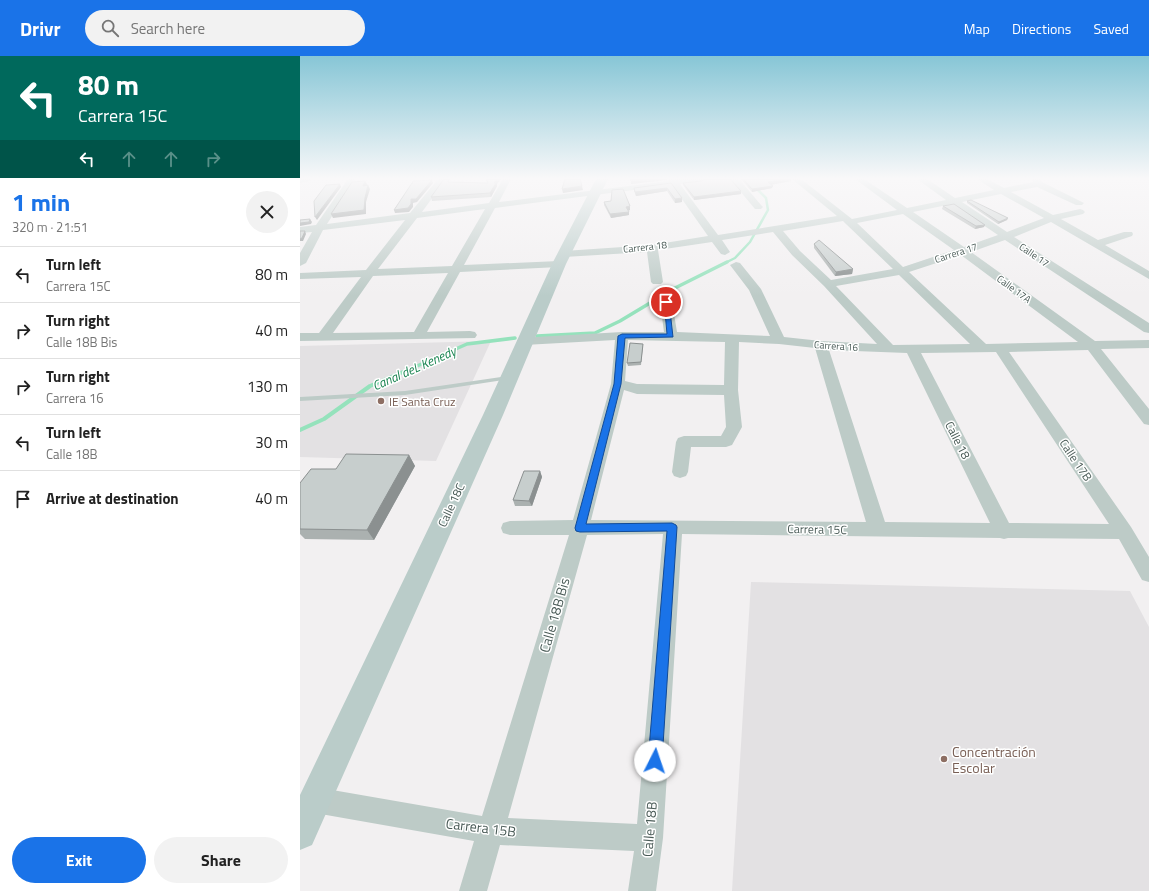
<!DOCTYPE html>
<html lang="en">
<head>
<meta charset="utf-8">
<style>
  :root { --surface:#fff; --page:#f2f2f2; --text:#222; --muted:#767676; --line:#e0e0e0; --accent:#1a73e8 }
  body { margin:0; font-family:"Titillium Web",sans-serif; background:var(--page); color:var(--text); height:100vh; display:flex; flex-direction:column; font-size:15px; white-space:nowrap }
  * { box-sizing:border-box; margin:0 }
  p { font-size:13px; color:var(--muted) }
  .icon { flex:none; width:22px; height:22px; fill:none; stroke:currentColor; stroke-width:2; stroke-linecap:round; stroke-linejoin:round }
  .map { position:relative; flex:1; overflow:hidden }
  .sheet { display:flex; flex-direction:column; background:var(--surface); width:300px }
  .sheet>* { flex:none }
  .guide { background:#00695c; color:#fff; overflow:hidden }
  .pin { position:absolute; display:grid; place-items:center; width:34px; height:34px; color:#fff; margin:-17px; border:2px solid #fff; border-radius:50%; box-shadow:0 1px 4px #0007 }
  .me { position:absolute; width:44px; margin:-22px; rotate:4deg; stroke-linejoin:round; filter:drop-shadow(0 0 3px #0008) }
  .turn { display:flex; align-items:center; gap:14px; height:84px; padding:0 12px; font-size:18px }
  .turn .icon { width:52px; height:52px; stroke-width:2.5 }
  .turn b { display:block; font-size:28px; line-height:34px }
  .lanes { display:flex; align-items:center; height:38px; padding:0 12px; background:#0003; justify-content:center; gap:20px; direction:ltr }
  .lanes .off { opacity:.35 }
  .round { display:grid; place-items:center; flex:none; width:42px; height:42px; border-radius:21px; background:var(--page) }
  .head { display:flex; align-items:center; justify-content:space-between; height:68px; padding:0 12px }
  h1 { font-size:24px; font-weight:700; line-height:30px; color:var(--accent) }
  .cta { display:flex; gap:8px; margin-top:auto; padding:8px 12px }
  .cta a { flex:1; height:46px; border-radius:24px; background:var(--accent); color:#fff; font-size:16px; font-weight:700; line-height:46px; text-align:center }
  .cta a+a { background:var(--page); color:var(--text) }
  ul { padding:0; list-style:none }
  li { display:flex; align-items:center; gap:12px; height:56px; padding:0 12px; border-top:1px solid var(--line) }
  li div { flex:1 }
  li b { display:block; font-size:15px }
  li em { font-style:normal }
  header { display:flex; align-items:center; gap:24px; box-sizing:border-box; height:56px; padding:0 20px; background:var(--accent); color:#fff }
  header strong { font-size:19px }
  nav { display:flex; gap:22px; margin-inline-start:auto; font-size:14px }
  .search { width:280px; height:36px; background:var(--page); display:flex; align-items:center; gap:10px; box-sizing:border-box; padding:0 14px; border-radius:22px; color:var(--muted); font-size:15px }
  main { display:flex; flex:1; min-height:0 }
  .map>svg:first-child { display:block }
  .education { fill:#e3e1e3 }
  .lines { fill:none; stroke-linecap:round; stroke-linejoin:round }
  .stream-far2 { stroke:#95e2bc; stroke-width:2.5 }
  .stream-far1 { stroke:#95e2bc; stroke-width:3.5 }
  .stream { stroke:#95e2bc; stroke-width:4 }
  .lane { fill:#bdcbc7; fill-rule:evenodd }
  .street { fill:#bdcbc7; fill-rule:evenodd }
  .secondary { fill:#baccc9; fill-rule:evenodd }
  .wall { fill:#abb1b0 }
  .shaded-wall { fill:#8b9090 }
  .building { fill:#c7cecd; stroke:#8b9090 }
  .route { fill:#1a73e8; stroke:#114b97 }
  .education-dot { fill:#8d6e63; stroke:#fff; stroke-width:1.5 }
  .labels { text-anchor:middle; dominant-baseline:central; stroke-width:3; stroke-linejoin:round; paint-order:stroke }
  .far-street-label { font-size:10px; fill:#4a5b57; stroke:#fff }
  .education-label { font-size:12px; fill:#785e54; stroke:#fff; text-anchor:start }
  .street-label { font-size:12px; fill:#4a5b57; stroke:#fff }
  .water-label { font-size:13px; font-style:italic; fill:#1b8552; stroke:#fff }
  .near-street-label { font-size:14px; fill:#4a5b57; stroke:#fff }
  .near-education-label { font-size:14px; fill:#785e54; stroke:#fff; text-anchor:start }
</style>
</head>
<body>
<header>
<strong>Drivr</strong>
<div class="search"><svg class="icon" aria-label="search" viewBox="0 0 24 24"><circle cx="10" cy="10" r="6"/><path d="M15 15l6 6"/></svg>Search here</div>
<nav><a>Map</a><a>Directions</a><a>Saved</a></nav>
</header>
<main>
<section class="sheet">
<div class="guide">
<div class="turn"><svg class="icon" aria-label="left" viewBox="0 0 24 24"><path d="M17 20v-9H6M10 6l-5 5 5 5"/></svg><div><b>80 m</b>Carrera 15C</div></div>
<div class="lanes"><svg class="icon" aria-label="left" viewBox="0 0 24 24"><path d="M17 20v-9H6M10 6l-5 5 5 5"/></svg><svg class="icon off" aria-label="ahead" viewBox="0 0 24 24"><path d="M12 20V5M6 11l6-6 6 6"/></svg><svg class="icon off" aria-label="ahead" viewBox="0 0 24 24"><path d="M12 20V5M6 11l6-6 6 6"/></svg><svg class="icon off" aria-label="right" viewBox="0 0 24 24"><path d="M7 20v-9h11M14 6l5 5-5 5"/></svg></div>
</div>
<div class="head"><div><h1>1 min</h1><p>320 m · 21:51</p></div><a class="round"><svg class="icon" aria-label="close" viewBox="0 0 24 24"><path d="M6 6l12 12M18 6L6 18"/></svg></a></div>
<ul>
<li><svg class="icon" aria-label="left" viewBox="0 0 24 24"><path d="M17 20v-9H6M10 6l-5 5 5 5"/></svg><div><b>Turn left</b><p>Carrera 15C</p></div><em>80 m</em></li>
<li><svg class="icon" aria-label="right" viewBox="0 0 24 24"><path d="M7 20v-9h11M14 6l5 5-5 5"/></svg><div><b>Turn right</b><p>Calle 18B Bis</p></div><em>40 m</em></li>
<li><svg class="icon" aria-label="right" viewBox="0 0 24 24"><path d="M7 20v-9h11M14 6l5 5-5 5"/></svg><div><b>Turn right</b><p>Carrera 16</p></div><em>130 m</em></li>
<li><svg class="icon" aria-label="left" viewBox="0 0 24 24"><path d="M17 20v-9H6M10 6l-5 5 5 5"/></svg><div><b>Turn left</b><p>Calle 18B</p></div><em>30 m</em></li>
<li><svg class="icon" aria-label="arrive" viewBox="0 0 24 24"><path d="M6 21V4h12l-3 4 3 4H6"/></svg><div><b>Arrive at destination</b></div><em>40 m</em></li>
</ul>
<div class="cta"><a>Exit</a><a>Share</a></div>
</section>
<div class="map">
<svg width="849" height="835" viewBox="0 0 849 835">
  <rect width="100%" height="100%" fill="#f2f0f1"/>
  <path class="education" d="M191 285 136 405 0 401V290Z
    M451 526 830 535 849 571V835H432Z"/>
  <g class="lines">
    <path class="stream-far2" d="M425 207 435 202 450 186 468 154 466 142 457 133 458 123"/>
    <path class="stream-far1" d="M237 280 295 277 320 265 375 232 427 206
      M108 314 167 288 215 282"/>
    <path class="stream" d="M0 374 24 363 70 330 110 313"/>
    <path class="lane" d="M208 320 210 321V323L105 339 0 345V341L105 335Z"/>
    <path class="street" d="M0 123H11L10 125 0 127Z
      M48 123H56L27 168 110 157 138 123H146L122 156 189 147 203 123H211L199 146 369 125 368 123H406L402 126 380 128 418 179 537 160 492 123H501L552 163 597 154 555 123H564L607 152 646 144 617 123H627L655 142 694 134 677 123H687L704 132 733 126 732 123H740L742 126 784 147 782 149H776L737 131 711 136 753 159 780 153 783 154 785 156 783 158 761 163 798 184 824 176H832L833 178 832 180 805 189 849 215V223L751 166 714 181 849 267V277L844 276 705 184 671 196 795 285 849 284V292L801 293 849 353V369L844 368 788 294 709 296 831 471 849 501V526L842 524 819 483 708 482 704 483 700 482 382 478 363 782 356 835H328L334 795 200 789 187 835H159L174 785 15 757 6 753 2 744 6 735 15 731 182 760 269 479H210L203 477 201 472 203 467 210 465 273 464 311 328 315 284 224 289 219 288 217 285 219 282 322 276H364L360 246 362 243H370L372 246 377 276 470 280 449 234 430 209 436 206 440 207 461 233 484 281 521 285 577 288 524 230 492 199 473 176 422 184 430 196 425 199 421 198 412 186 358 194 363 226 361 228H353L351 226 347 196 264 201 259 198 264 195 352 189 408 180 372 129 195 152 164 209 259 205 265 208 259 211 160 216 127 276 170 275 175 276 177 279 175 282 0 285V277H19L61 221 0 223V217L66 214 105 164 23 174 6 207 0 210V197L12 176 0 177V171L16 169ZM701 138 744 162 707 176 662 146ZM652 148 698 179 664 191 613 156ZM185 153 152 210 78 213 117 162ZM603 158 654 194 603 211 557 167ZM543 165 546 168 593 213 531 224 500 195 483 175ZM661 199 778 286 686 288 609 216ZM148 217 114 276 33 277 73 220ZM599 219 670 288 593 289 536 230ZM328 284 425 286 424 329 337 328 325 325ZM439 286 479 288 515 292 566 466 291 464 324 334 337 338 424 339 426 371 421 380H384L378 382 376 386 372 416 374 420 380 422 386 420 388 416 391 391H426L432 389 442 371 438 334ZM529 294 607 297 690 467 585 466ZM696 296 809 468 709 467 621 297ZM363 478 337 768 208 762 287 479Z
      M430 123H439L461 149 463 151 461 153H455Z"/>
    <path class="secondary" d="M296 123H308L266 208 203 359 12 789 0 794V739L183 359 252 208Z"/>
  </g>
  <path class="wall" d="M441 123H491V125L471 129 472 132 452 136Z
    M402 125 441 135V138L394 144 383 129V127Z
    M150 126 197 128V130L191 141 132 145 131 141Z
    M371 127 382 146 375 147 367 135 336 140 334 135V132Z
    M667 145 708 162 707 164 698 168 667 147Z
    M304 146 330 154 328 155 329 159 311 162 304 149Z
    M643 150 684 171 675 173 642 153Z
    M514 188 553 213 552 218 535 220 514 192Z
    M343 288V290L341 309 328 310 327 307Z
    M109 399 115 410 74 484 5 483 0 478V427L36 413Z
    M240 415 242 421 232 450H215L213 444Z"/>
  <path class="shaded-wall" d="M197 123H201L197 128V130L191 141 190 137 194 127Z
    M353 123H367V124L331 128V125Z
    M491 123V125L468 129V126Z
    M132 124 133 127 117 146 113 147V151L109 156 95 157 94 154 111 143Z
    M65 125 67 128 65 134 63 130Z
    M40 128 41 131 17 164 15 161Z
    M68 129 70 133 66 146V158L33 162 31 158Z
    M282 130 283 134 263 137 262 133Z
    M473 130 472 132 452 136V133Z
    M367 132V135L336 140 335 136Z
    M441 135V138L394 144V141Z
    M382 142V146L375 147V143Z
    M330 150V154L327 155 326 151Z
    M329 156V159L311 162 310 158Z
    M708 162 707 164 698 168 699 166Z
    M10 163 12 166 11 168 0 170V167Z
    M685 169 684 171 675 173 676 170Z
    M5 175 6 178 3 185H0V183Z
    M553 213 552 218 535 220 536 216Z
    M109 399 115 410 74 484 67 474Z
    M240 415 242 421 232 450 229 445Z"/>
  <path class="building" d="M144 123H149L148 126 188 127 186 123H197L194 127H196L190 137 131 141Z
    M265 123H280L282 130 262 133Z
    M330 123H353L331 125Z
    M405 123H430L441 135 394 141 383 127 402 125Z
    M443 123H491L468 126 473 130 452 133Z
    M132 124 116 143H111V148L108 152 94 154 112 127V128L113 125Z
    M65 125 63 130 68 129 65 142 64 154 31 158 52 126Z
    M371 127 382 142 375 143 367 132 335 136 334 132Z
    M40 128 15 161 14 145 26 129Z
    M323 133 330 150 326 151 329 156 310 158 304 146 311 145 312 134Z
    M671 144 708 162 699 166 667 145Z
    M654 148 685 169 676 170 643 150Z
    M10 163 9 166 0 167V164Z
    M0 175H5L2 182 0 183Z
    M519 184 553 213 536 216 514 188Z
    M330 287 343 288 341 306 327 307Z
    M46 398 109 399 67 474 0 473V427L11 413H36Z
    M224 415H240L229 445 213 444Z"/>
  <linearGradient id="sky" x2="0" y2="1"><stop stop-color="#87c6d6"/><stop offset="0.51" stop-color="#f9f8f9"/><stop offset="1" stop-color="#f9f8f9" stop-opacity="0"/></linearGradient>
  <rect width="849" height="240" fill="url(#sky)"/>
  <path class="route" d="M364 244 369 246 373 281 325 282 321 328 286 468 372 467 376 469 377 471 362 705 360 709 355 711 350 709 348 705 367 475 280 476 276 475 275 472 314 328 318 280 322 278H367Z"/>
  <g class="education-dot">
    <circle cx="81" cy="345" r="4"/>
    <circle cx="644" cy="703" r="4"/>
  </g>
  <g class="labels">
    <g class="far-street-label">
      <text transform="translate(345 191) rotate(-6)">Carrera 18</text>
      <text transform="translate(656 197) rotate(-18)">Carrera 17</text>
      <text transform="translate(734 199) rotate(34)">Calle 17</text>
      <text transform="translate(714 233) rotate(36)">Calle 17A</text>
      <text transform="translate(536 290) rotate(4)">Carrera 16</text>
    </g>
    <g class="education-label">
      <text x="89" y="345">IE Santa Cruz</text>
    </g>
    <g class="street-label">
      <text transform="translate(658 384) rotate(63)">Calle 18</text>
      <text transform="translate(776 404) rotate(56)">Calle 17B</text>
      <text transform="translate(151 449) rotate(-65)">Calle 18C</text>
      <text transform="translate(517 473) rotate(1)">Carrera 15C</text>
    </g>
    <g class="water-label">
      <text transform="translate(114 312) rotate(-24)">Canal deL Kenedy</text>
    </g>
    <g class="near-street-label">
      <text transform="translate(254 559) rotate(-74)">Calle 18B Bis</text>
      <text transform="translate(181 771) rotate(7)">Carrera 15B</text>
      <text transform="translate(349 773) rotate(-85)">Calle 18B</text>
    </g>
    <g class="near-education-label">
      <text x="652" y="695">Concentración<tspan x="652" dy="16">Escolar</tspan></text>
    </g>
  </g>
</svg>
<div class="pin" style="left:366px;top:246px;background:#d93025"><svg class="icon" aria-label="arrive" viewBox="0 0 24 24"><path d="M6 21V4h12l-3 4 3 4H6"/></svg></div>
<svg class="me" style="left:355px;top:705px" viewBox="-20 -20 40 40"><circle r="19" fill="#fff"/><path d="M0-13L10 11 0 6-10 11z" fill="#1a73e8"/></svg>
</div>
</main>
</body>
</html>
